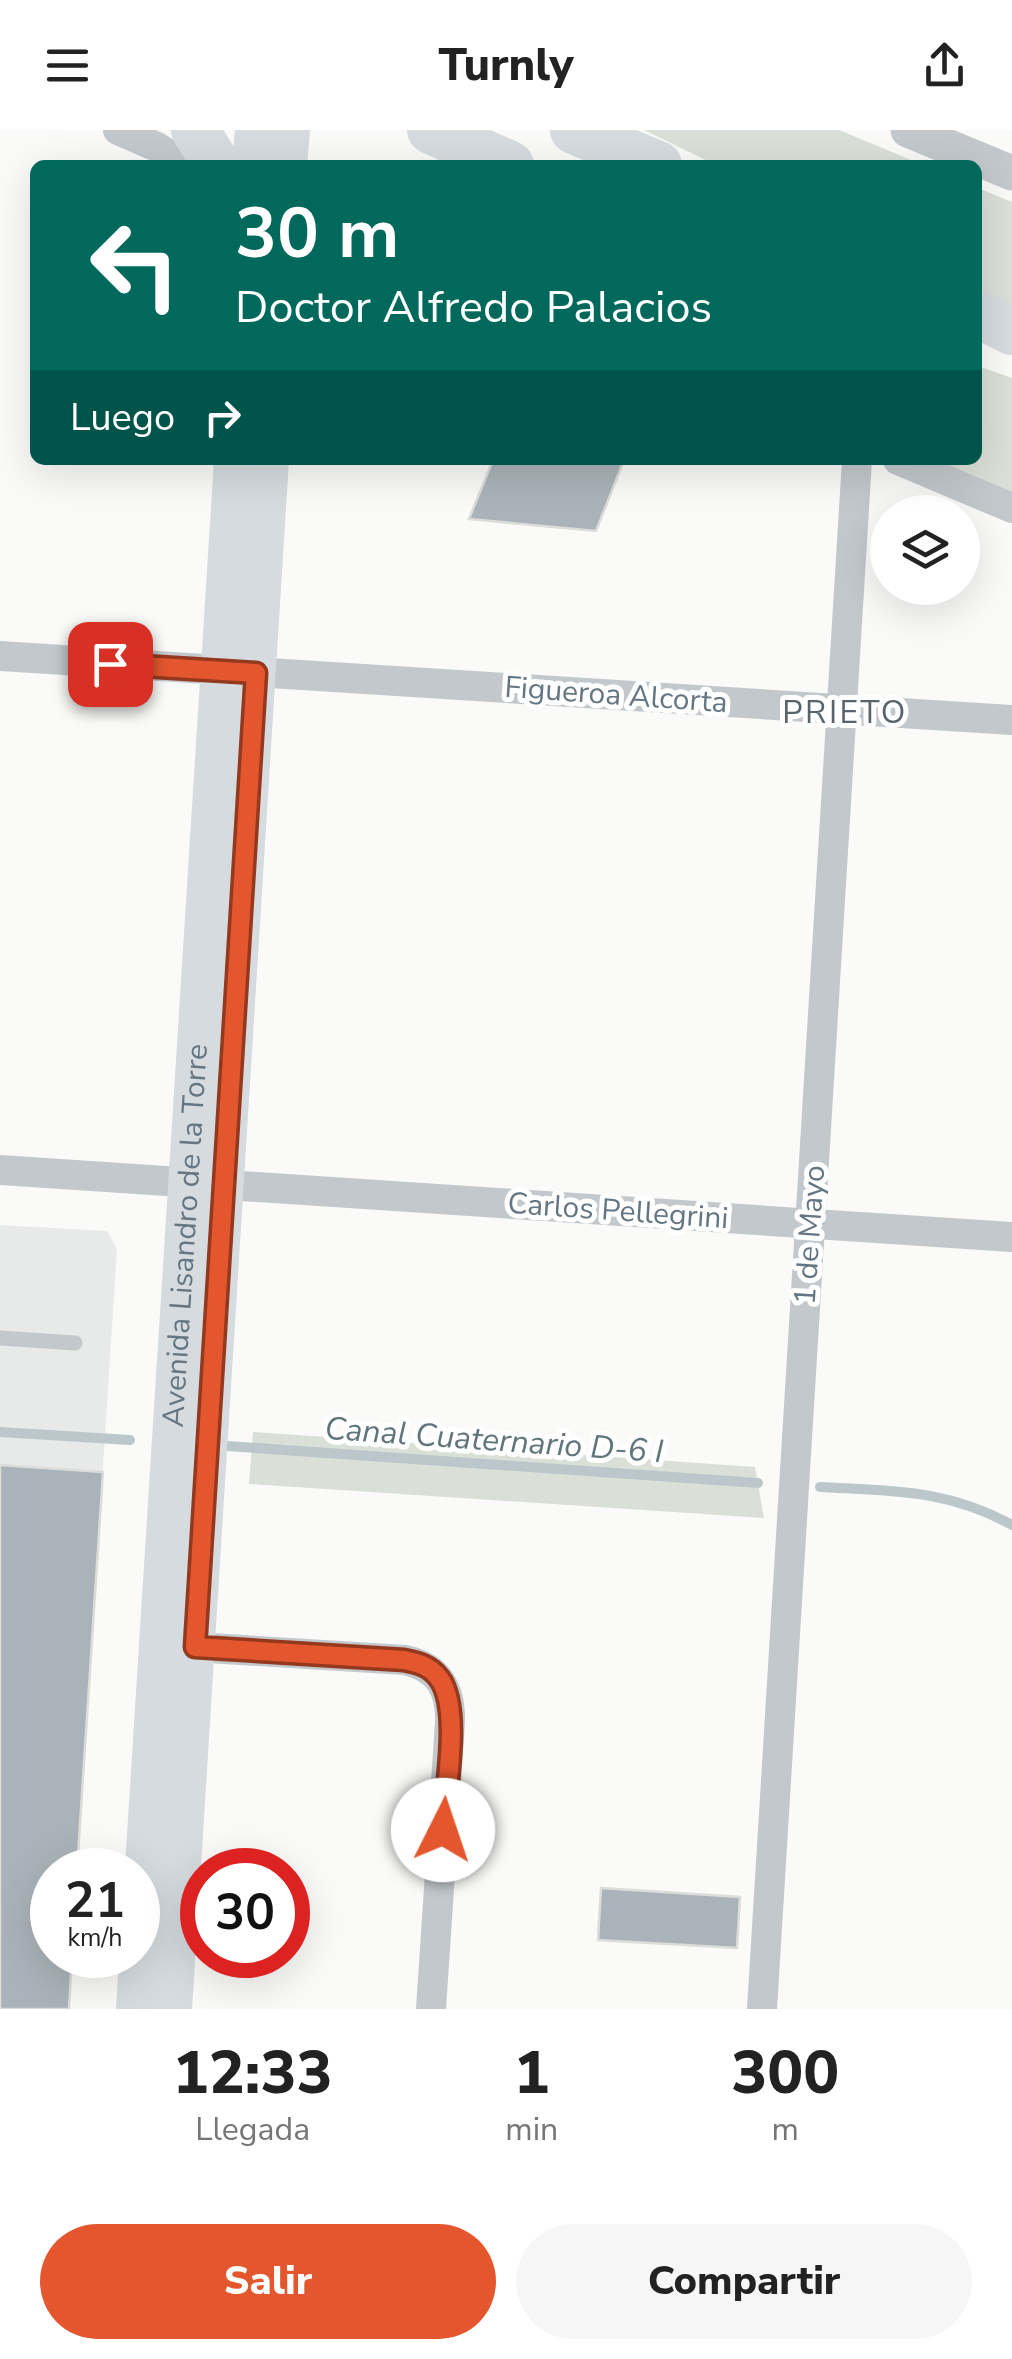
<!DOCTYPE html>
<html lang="es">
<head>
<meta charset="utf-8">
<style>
  :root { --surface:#fff; --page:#f6f6f6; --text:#222; --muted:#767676; --accent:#e4572e }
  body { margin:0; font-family:"Nunito Sans",sans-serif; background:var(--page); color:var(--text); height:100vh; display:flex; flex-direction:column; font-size:38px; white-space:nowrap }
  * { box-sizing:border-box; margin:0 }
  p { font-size:32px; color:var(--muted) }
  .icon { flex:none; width:55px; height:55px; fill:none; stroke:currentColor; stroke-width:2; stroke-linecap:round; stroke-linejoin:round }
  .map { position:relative; height:1879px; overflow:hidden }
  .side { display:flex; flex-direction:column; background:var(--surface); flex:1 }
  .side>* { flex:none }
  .top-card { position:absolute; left:30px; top:30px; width:952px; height:305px; border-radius:15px; box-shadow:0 10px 40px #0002; background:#00695c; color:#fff; overflow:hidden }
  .tools { position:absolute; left:870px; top:365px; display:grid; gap:20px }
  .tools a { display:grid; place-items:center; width:110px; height:110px; border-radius:50%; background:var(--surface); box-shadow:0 10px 40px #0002; font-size:50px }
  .speed { position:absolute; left:30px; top:1718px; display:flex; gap:20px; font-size:50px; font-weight:700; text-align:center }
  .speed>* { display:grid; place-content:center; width:130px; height:130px; border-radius:50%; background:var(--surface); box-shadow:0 10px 40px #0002; line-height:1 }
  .speed small { font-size:25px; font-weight:400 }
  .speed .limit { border:15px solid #d22; background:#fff; color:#111 }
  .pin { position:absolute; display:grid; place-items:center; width:85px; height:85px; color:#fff; margin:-42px; border-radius:20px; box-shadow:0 5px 15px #0006 }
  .me { position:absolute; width:110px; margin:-55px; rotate:4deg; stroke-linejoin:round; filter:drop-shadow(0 0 8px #0008) }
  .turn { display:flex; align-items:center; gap:35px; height:210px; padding:0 40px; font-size:45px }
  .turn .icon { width:130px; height:130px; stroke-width:2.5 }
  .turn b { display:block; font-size:70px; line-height:85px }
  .then { display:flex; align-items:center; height:95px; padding:0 40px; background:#0003; gap:20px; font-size:38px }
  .eta { display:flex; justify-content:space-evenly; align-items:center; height:170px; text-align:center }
  .eta b { font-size:60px; font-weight:800; line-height:70px }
  .cta { display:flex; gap:20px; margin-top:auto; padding:20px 40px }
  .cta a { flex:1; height:115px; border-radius:60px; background:var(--accent); color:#fff; font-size:40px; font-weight:800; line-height:115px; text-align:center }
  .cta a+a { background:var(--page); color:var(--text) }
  header { display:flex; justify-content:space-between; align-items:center; height:130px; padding:0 40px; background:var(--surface); font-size:45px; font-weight:800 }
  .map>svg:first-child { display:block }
  .built { fill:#e8e9e9 }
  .green { fill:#dadfd7 }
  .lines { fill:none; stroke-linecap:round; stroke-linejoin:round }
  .stream { stroke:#bbc7cb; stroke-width:10 }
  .building { fill:#aab3b9; stroke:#dcdcda; stroke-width:2.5 }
  .service { stroke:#c3c8cc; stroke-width:15 }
  .minor { stroke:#c3c8cc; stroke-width:30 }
  .tertiary { stroke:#c3c8cc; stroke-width:35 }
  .secondary { stroke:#d6dbdf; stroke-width:40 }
  .trunk { stroke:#d6dbdf; stroke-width:48 }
  .route-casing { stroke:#94391e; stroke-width:25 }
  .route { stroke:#e4572e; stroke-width:18 }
  .labels { text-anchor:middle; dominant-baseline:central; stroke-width:10; stroke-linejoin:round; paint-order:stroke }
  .street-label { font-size:30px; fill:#657683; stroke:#fff }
  .neighbourhood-label { font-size:32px; letter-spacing:2.5px; fill:#57646e; stroke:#fff }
  .water-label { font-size:32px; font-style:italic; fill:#60757c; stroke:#fff }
</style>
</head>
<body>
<header><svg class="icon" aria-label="menu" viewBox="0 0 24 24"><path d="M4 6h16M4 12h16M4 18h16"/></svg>Turnly<svg class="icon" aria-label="share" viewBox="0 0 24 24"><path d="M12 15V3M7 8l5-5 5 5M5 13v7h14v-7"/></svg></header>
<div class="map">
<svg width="1012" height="1879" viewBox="0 0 1012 1879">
  <rect width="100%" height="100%" fill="#fafaf8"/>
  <path class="built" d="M0 1095 107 1101 117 1119 77 1740H52V1825L0 1879Z"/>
  <path class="green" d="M644 0H839L923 35H716Z
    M978 58 1012 72V175L978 160Z
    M978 236 1012 248V362L935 330H978Z
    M253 1302 755 1337 764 1388 249 1354Z"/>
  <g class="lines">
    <path class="stream" d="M0 1302 130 1310
      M227 1316 758 1353
      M820 1357C892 1361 947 1359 1012 1395"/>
  </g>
  <path class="building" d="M493 330H624L596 401 469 389Z
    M0 1335 103 1342 77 1740H52V1825H72L69 1879H0Z
    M601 1758 740 1767 737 1818 598 1810Z"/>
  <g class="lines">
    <path class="service" d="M0 1208 75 1213"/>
    <path class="minor" d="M118 0 157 17 184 35
      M898 330 1012 378
      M0 526 1012 590
      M0 1040 1012 1107
      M177 1516 405 1530C438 1537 451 1559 450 1592L431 1879
      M762 1879 857 330"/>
    <path class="tertiary" d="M908 0 1012 43"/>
    <g class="secondary">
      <path d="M252 35 255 0"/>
      <path d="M287 35 290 0"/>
      <path id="s1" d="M136 1879 234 330"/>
      <path d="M172 1879 269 330"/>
    </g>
    <path class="trunk" d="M195 0 217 35
      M431 0 510 35
      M574 0 658 35
      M978 184 1012 201"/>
  </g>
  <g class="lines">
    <g class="route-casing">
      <path id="route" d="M110 534 256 543 195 1517 404 1530C419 1533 430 1536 439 1548 462 1578 445 1662 443 1700"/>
    </g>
    <use href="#route" class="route"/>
  </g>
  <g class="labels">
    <g class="street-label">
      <text transform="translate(616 565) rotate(4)">Figueroa Alcorta</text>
      <text transform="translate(618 1081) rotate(4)">Carlos Pellegrini</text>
      <text stroke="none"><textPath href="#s1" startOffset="775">Avenida Lisandro de la Torre</textPath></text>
      <text transform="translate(810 1105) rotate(-86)">1 de Mayo</text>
    </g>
    <g class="neighbourhood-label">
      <text x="845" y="582">PRIETO</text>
    </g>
    <g class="water-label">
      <text transform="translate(494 1310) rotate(4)">Canal Cuaternario D-6 I</text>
    </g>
  </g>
</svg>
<div class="tools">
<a><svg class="icon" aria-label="layers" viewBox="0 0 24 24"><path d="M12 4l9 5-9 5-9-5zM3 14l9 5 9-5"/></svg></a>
</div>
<div class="speed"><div>21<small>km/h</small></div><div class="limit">30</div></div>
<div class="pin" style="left:110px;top:534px;background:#d93025"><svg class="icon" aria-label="arrive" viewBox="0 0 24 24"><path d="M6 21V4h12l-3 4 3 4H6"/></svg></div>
<svg class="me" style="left:443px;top:1700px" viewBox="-20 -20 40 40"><circle r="19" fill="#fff"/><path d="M0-13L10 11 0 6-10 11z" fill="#e4572e"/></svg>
<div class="top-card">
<div class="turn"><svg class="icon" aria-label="left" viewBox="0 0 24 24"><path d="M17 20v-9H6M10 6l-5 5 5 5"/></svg><div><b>30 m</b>Doctor Alfredo Palacios</div></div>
<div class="then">Luego<svg class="icon" aria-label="right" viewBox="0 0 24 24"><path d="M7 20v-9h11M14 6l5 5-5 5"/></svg></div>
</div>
</div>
<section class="side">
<div class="eta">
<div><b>12:33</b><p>Llegada</p></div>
<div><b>1</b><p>min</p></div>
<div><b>300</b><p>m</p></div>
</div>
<div class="cta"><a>Salir</a><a>Compartir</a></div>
</section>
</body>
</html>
